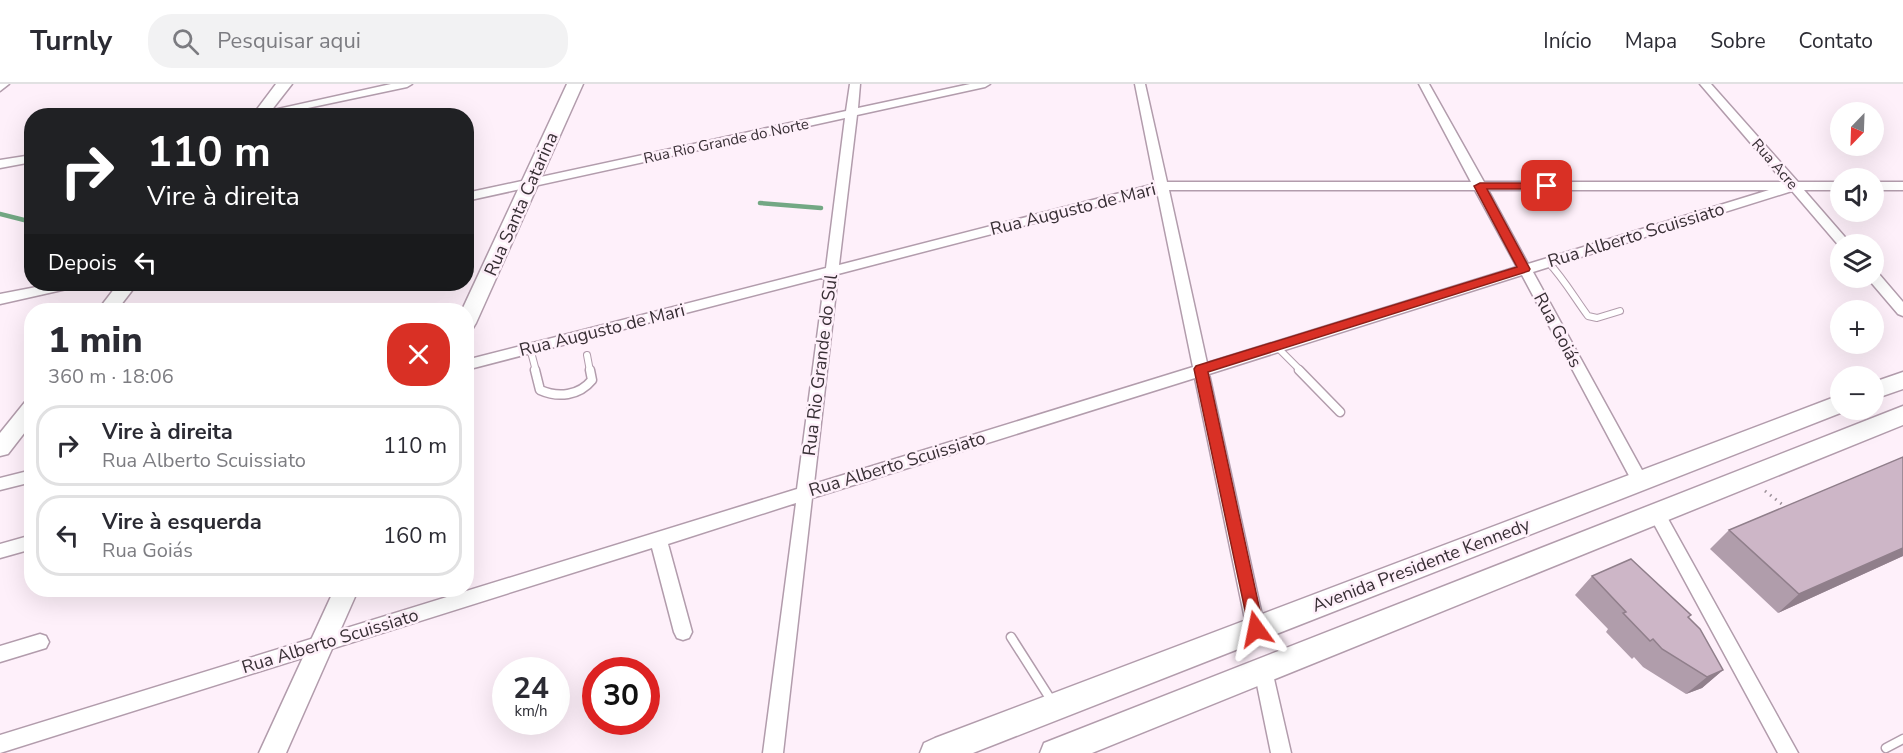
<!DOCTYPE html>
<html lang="pt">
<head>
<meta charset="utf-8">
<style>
  :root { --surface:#fff; --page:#f2f2f3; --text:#2b2b33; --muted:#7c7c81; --line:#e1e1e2 }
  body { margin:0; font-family:"Nunito Sans",sans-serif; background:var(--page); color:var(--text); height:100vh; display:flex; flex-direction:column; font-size:22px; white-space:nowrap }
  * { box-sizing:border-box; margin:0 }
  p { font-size:20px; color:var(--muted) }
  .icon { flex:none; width:33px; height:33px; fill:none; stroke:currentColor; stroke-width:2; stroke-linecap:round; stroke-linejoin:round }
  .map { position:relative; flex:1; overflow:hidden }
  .details { position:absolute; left:24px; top:219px; width:450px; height:294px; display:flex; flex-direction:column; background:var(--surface); border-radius:24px; box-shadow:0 6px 24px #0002 }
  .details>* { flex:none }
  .top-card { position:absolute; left:24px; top:24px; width:450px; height:183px; border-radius:24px; box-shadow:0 6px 24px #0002; background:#202124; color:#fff; overflow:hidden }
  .needle { width:39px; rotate:203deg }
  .controls { position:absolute; left:1830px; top:18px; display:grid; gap:12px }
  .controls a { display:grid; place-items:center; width:54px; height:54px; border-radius:50%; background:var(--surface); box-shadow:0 6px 24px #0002; font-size:30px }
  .speed { position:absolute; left:492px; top:573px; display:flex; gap:12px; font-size:30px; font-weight:700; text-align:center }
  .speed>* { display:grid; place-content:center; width:78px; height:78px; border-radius:50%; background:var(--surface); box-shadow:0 6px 24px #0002; line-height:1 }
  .speed small { font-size:15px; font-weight:400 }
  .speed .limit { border:9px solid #d22; background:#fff; color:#111 }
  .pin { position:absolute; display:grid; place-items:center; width:51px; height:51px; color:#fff; margin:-26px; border-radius:12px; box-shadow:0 3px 9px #0006 }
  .me { position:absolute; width:66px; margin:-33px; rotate:348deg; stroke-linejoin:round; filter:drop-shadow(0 0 4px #0008) }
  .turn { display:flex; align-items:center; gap:21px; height:126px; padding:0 24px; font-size:27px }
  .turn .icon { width:78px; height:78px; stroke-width:2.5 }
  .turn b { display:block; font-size:42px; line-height:51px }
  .then { display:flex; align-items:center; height:57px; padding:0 24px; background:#0003; gap:12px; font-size:22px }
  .round { display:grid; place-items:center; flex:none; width:63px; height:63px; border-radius:24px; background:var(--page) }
  .overview { display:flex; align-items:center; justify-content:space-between; height:102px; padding:0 24px }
  h1 { font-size:36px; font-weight:800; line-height:45px }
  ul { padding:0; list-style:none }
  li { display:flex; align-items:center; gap:18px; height:81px; margin:0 12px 9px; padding:0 12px; border:3px solid var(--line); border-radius:24px }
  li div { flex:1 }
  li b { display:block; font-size:22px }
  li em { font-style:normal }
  header { display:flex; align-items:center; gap:36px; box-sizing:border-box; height:84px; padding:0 30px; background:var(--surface); border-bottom:2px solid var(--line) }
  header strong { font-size:28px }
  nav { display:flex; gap:33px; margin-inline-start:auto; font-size:21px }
  .search { width:420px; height:54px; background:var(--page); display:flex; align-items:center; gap:15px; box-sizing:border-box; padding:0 21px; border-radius:24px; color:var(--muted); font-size:22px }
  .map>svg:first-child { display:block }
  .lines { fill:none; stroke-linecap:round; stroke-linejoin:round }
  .stream { stroke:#73a884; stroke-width:4.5 }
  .lane-far1-casing { stroke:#b29cac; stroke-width:8 }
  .lane-casing { stroke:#b29cac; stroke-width:11 }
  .street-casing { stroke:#b29cac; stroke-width:3 }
  .secondary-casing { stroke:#b29cac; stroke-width:3 }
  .primary-casing { stroke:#b29cac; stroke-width:3 }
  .path-far1 { stroke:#9a8f97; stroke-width:2; stroke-dasharray:1.5 4; stroke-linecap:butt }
  .path { stroke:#9a8f97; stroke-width:3; stroke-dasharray:1.5 5; stroke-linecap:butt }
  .lane-far1 { stroke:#fff; stroke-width:6 }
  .lane { stroke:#fff; stroke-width:8 }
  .street { fill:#fff; fill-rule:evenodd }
  .secondary { fill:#fff; fill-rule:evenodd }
  .primary { fill:#fff; fill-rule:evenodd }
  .wall { fill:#b09dab }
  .shaded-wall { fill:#907f8b }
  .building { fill:#cdb6c7; stroke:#907f8b; stroke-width:1.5 }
  .route { fill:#d93025; stroke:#8d1f18; stroke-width:1.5 }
  .labels { text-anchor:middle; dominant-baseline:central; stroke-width:5; stroke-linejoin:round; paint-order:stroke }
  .far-street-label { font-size:15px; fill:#382f35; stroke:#fef0fa }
  .street-label { font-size:18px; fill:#382f35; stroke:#fef0fa }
</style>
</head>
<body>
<header>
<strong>Turnly</strong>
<div class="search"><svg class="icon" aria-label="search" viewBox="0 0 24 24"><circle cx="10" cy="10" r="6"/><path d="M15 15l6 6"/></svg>Pesquisar aqui</div>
<nav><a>Início</a><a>Mapa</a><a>Sobre</a><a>Contato</a></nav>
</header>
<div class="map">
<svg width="1903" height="669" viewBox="0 0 1903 669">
  <rect width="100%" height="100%" fill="#fef0fa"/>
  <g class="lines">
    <path class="stream" d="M760 119 821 124
      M0 130 32 138"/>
    <g class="lane-far1-casing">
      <path id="lane-far1" d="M1548 178C1564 195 1574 213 1588 232L1597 234 1620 227
        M1276 262 1301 287
        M530 264 536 287
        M587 271 590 287"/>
    </g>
    <g class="lane-casing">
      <path id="lane" d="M535 286 540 306C558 314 579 312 592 296L590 286
        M1299 286 1340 328
        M1011 553 1053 619
        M1886 664 1903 655"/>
    </g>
    <g class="street-casing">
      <path id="street" d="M0 0H9L0 7Z
        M391 0H412L407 3 270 32H246Z
        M850 0H860L858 24 970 0H990L985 3 857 31 839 181 1155 100 1135 0H1145L1167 98H1471L1419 0H1429L1484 98H1784L1700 0H1711L1798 98H1840V106H1804L1851 160H1840V163L1792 107 1533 188 1648 397 1646 401 1640 403 1634 401 1522 191 1209 290 1265 545 1262 551 1256 553 1250 551 1247 545 1195 294 812 414 783 669H763L796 419 668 460 692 548 689 554 683 556 677 554 674 548 652 464 0 669V651L797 405 825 193 466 286V276L826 184 845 34 466 117V109L846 27ZM1169 106H1475L1517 183 1207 279ZM1488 106H1769L1528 180ZM1157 107 1193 283 814 400 838 190Z
        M32 71V78L0 84V76Z
        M1874 98H1903V106H1874Z
        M1874 189 1879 190 1903 218V232L1898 230 1869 196 1868 194H1874Z
        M52 200H78L71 204 0 220V210Z
        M32 386V398L0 406V394Z
        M1656 422 1662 424 1798 669H1778L1648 429 1650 424Z
        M32 451V465L0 474V460Z
        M40 550 46 552 49 558 46 564 0 578V562Z
        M1263 578 1269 580 1272 586 1291 669H1271L1254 586 1257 580Z"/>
    </g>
    <g class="secondary-casing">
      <path id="secondary" d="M276 0H292L267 32H252Z
        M567 0H583L476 239 473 244 466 246V226H462Z
        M118 200H137L117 226H98Z
        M32 315V339L8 370 0 372V349L25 318Z
        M334 506H358L286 669H259Z"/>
    </g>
    <g class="primary-casing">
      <path id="primary" d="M1903 288V305L1874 315V298Z
        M1840 311V326H1848L973 669H920L924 659 935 654Z
        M1903 322V341L1092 669H1040L1044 659Z"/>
    </g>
    <path class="path-far1" d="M468 267 474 253"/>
    <path class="path" d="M1765 407 1788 425"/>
    <use href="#lane-far1" class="lane-far1"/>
    <use href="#lane" class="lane"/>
    <use href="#street" class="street"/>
    <use href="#secondary" class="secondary"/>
    <use href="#primary" class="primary"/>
  </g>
  <path class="wall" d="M1903 373V472L1778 529 1710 465 1729 446Z
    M1592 492 1689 533 1723 586 1702 604 1686 610 1643 583 1634 573 1632 575 1606 548 1608 545 1575 511Z"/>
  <path class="shaded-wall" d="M1903 464V472L1778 529 1799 510Z
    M1723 586 1702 604 1686 610 1707 593Z"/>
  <path class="building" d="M1903 373V464L1799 510 1729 446Z
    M1631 475 1691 531 1688 533 1700 545 1723 586 1707 593 1662 565 1653 555 1650 557 1623 529 1626 528 1592 492Z"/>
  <path class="route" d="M1480 99H1547L1552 102 1547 105H1487L1530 185 1529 187 1208 288 1264 545 1261 550 1256 552 1250 550 1194 285 1196 282 1517 183 1474 102Z"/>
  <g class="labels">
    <g class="far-street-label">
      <text transform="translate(726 57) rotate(-12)">Rua Rio Grande do Norte</text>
      <text transform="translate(1775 80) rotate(49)">Rua Acre</text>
    </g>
    <g class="street-label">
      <text transform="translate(521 120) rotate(-66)">Rua Santa Catarina</text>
      <text transform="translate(1073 125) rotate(-14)">Rua Augusto de Mari</text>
      <text transform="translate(1636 151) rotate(-17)">Rua Alberto Scuissiato</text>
      <text transform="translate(602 246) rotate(-14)">Rua Augusto de Mari</text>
      <text transform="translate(1558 246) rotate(62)">Rua Goiás</text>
      <text transform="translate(820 281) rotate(-83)">Rua Rio Grande do Sul</text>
      <text transform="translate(897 380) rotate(-17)">Rua Alberto Scuissiato</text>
      <text transform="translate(1421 481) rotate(-21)">Avenida Presidente Kennedy</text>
      <text transform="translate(330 557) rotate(-17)">Rua Alberto Scuissiato</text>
    </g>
  </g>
</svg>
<div class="controls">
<a><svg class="needle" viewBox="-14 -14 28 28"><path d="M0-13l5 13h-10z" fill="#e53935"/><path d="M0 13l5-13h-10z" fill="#7c7c81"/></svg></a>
<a><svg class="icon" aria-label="sound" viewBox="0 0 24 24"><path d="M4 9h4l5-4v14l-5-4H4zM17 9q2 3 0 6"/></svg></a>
<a><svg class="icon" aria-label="layers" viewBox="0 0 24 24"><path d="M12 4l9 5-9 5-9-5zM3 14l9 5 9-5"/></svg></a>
<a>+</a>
<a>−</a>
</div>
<div class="speed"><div>24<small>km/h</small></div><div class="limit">30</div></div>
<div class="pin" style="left:1547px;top:102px;background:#d93025"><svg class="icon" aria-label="arrive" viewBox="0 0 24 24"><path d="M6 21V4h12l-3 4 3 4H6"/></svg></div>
<svg class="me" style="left:1256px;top:545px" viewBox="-20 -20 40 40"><path d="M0-17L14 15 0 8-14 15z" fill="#d93025" stroke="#fff" stroke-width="4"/></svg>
<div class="top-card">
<div class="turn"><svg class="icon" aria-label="right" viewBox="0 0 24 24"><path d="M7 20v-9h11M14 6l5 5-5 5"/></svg><div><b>110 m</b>Vire à direita</div></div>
<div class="then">Depois<svg class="icon" aria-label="left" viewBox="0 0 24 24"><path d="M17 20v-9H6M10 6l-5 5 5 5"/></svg></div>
</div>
<section class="details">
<div class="overview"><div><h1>1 min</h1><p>360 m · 18:06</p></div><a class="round" style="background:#d93025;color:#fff"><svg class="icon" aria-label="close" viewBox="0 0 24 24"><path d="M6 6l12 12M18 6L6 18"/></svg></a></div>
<ul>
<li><svg class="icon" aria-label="right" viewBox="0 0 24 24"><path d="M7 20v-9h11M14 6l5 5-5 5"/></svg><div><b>Vire à direita</b><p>Rua Alberto Scuissiato</p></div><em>110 m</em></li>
<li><svg class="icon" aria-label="left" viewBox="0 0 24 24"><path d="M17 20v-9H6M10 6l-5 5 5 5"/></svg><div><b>Vire à esquerda</b><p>Rua Goiás</p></div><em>160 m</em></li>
</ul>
</section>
</div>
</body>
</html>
